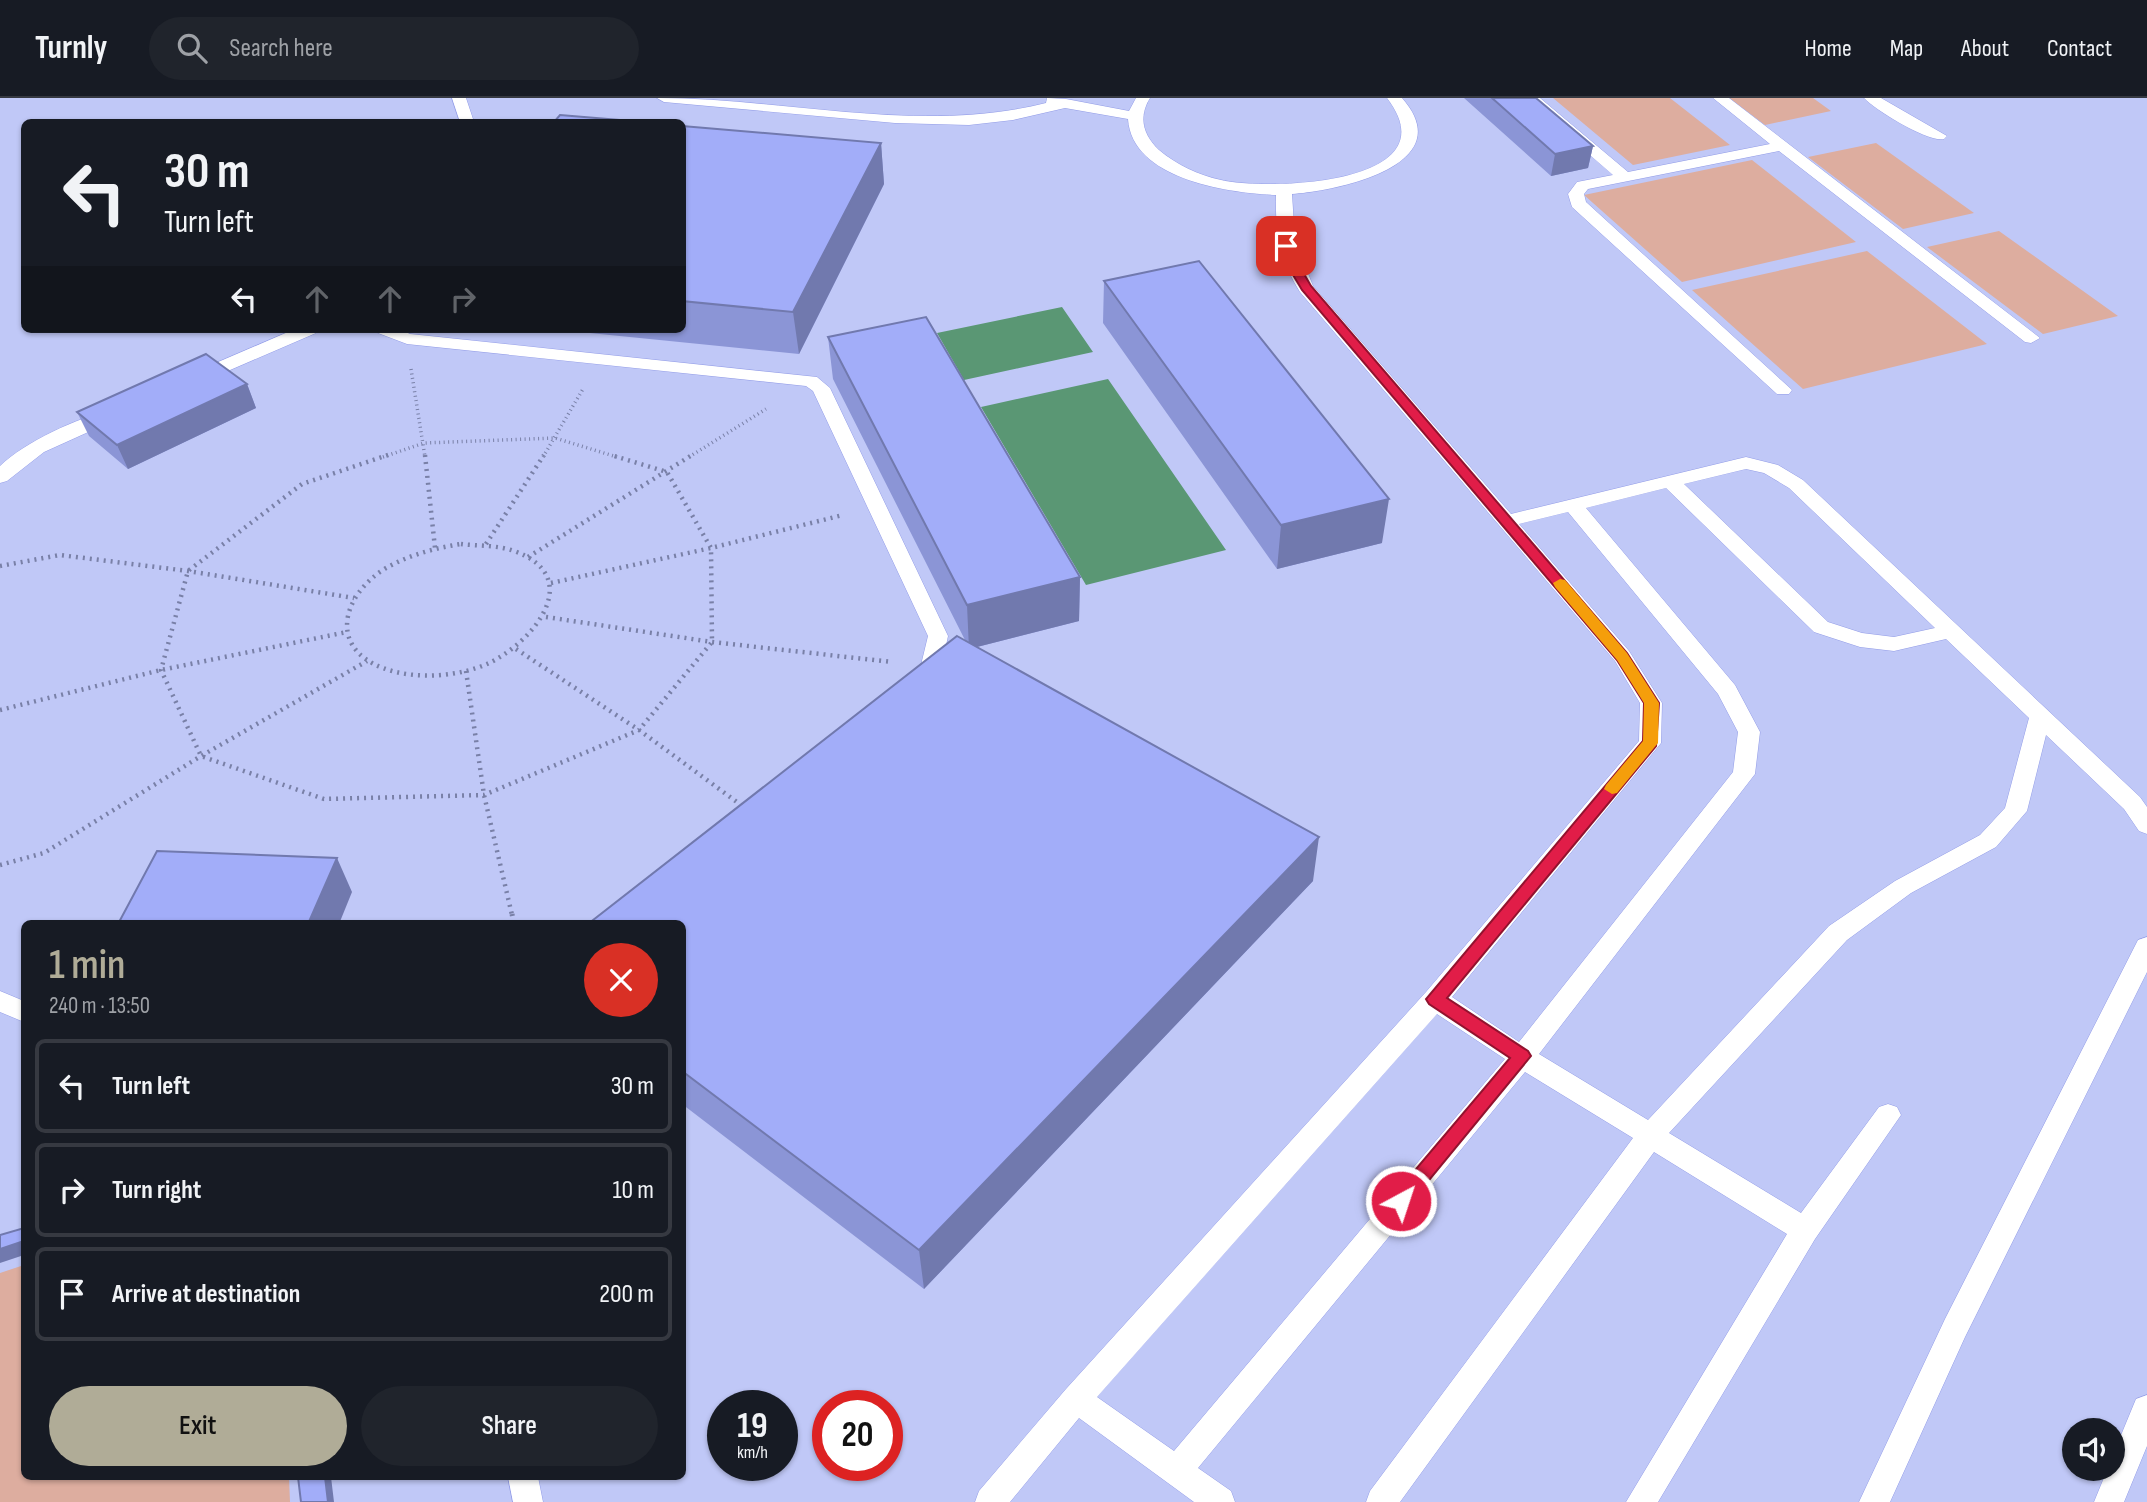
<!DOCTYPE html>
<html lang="en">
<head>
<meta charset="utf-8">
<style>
  :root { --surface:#171b24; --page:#20242c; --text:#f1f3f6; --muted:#9ea1a6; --line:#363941; --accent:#b0ac97 }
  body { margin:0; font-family:"Sofia Sans Condensed",sans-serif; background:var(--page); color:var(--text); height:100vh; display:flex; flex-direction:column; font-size:26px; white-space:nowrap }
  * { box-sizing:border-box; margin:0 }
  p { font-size:23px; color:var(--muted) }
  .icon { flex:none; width:38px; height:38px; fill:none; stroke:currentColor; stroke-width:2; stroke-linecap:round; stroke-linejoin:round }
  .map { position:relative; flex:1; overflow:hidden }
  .side { position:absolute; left:21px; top:822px; width:665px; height:560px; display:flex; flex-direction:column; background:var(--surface); border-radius:10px; box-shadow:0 2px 5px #0004 }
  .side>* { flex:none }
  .hud { position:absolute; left:21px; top:21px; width:665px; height:214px; border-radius:10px; box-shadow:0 2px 5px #0004; background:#171b24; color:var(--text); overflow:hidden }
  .fabs { position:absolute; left:2062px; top:1320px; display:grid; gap:14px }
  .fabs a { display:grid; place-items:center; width:63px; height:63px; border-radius:50%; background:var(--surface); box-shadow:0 2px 5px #0004; font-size:35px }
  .speed { position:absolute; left:707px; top:1292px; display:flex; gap:14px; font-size:35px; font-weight:700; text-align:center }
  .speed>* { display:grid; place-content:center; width:91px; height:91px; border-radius:50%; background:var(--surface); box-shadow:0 2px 5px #0004; line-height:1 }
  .speed small { font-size:18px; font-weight:400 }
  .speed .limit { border:10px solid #d22; background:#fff; color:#111 }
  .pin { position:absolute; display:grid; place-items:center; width:60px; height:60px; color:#fff; margin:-30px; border-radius:14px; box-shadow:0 4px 10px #0006 }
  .me { position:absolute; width:77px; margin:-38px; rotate:40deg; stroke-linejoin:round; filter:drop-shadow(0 0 5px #0008) }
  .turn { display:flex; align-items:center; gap:24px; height:147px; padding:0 28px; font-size:32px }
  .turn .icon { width:91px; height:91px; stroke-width:2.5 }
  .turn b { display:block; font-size:49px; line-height:60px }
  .lanes { display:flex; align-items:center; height:66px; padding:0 28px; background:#0003; justify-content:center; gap:35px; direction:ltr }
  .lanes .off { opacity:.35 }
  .round { display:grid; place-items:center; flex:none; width:74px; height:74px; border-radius:37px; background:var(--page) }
  .overview { display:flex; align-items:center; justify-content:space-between; height:119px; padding:0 28px }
  h1 { font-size:42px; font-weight:600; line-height:52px; color:var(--accent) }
  .primary-button { display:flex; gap:14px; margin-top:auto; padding:14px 28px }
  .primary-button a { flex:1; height:80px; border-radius:42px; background:var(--accent); color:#111; font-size:28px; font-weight:600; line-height:80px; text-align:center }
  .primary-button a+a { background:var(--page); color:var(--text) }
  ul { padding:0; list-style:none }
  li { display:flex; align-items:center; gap:21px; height:94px; margin:0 14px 10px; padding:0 14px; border:4px solid var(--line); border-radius:10px }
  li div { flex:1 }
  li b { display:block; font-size:26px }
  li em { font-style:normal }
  header { display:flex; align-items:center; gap:42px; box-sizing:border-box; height:98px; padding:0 35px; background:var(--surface); border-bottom:2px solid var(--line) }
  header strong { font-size:33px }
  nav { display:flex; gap:38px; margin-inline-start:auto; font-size:24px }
  .search { width:490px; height:63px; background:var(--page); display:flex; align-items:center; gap:18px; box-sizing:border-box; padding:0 24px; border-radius:38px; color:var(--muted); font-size:26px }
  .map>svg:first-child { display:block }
  .green { fill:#ddad9f }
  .water { fill:#5a9774 }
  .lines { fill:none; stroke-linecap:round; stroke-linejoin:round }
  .service-casing { stroke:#929ce7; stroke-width:1 }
  .path-far2 { stroke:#7980a7; stroke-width:3.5; stroke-dasharray:1 3.5; stroke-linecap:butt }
  .path-far1 { stroke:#7980a7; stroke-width:4.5; stroke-dasharray:2 5; stroke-linecap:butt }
  .path { stroke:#7980a7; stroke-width:5; stroke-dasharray:2 6; stroke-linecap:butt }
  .service { fill:#fff; fill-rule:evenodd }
  .wall { fill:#8b95d6 }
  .shaded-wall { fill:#7179ae }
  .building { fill:#a2adf9; stroke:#7179ae; stroke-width:2 }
  .route { fill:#e11d48; stroke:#92132f; stroke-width:2 }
  .slow { fill:#f59e0b }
</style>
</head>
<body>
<header>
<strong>Turnly</strong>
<div class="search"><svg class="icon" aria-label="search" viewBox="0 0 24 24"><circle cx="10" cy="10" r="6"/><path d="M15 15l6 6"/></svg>Search here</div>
<nav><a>Home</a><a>Map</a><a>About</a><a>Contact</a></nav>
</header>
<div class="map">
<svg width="2147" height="1404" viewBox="0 0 2147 1404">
  <rect width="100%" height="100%" fill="#c0c8f7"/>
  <path class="green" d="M1553 0H1670L1730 47 1633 67Z
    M1729 0H1813L1831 13 1765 27Z
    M1876 45 1974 115 1903 131 1808 59Z
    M1752 62 1856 144 1682 184 1584 97Z
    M1999 133 2118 218 2043 236 1927 149Z
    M1867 153 1987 246 1803 291 1692 192Z
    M24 1167V1379H289L290 1404H0V1175Z"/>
  <path class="water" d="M1062 209 1093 254 964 282 937 235Z
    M1108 281 1226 452 1086 487 981 309Z"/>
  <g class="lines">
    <g class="service-casing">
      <path id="service" d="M452 0H466L474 24H460Z
        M657 0C786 0 919 37 1046 5L1047 0 1066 1 1129 13 1136 0H1150C1138 19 1143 37 1159 52 1177 67 1198 77 1221 82 1268 93 1454 87 1387 0H1402C1462 68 1335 93 1292 96L1295 143 1313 188 1511 416 1746 359 1778 367 1803 382 2140 699 2147 709V736L2139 733 2124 711 2046 637 2027 713 1996 749 1911 795 1847 842 1669 1035 1801 1115 1879 1009 1888 1006 1897 1009 1901 1017 1815 1141 1658 1404H1626L1787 1136 1654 1054 1400 1404H1366L1370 1393 1633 1040 1525 974 1198 1370 1231 1393 1235 1404H1194L1079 1320 1010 1404H975L979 1393 1066 1291 1426 894 1639 643 1640 605 1615 563 1300 194C1280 163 1275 132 1276 97 1230 95 1132 82 1128 21L1065 10 1013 22 969 27 895 25 664 4ZM1746 371 1764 375 1789 390 1935 530 1894 539 1862 535 1828 524 1684 386ZM1666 390 1814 534 1860 549 1894 553 1946 541 2029 620 2005 710 1980 737 1895 783 1829 828 1648 1022 1539 956 1755 676 1760 634 1735 587 1586 410ZM1568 414 1718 596 1738 634 1733 674 1519 944 1452 899 1661 645 1662 605 1629 553 1519 426ZM1437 916 1505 961 1174 1353 1097 1299Z
        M1524 0H1540L1628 74 1770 46 1713 0H1729L2040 240 2031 245 2025 244 1779 53 1588 91 1584 96 1586 104 1792 292 1789 296H1777L1572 109 1568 96 1577 84 1613 77Z
        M1864 0H1881L1947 38 1944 41C1929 45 1875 12 1864 0Z
        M295 231H319L316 235 200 285 194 286 185 281 188 277Z
        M375 231H399L410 236 817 279 830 290 948 538C944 556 939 595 913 587L910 582 921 567 928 538 813 293 806 288 407 246 378 235Z
        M111 312 117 313 120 317 117 321 44 354 7 383 0 385V368C25 344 77 320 111 312Z
        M2147 839V874L1965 1239 1890 1404H1859L1945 1221 2138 842Z
        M0 893 24 903V924L0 914Z
        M2147 1297V1348L2124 1404H2094L2108 1370H2112V1359L2136 1301Z
        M508 1379H538L543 1404H513Z"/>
    </g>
    <path class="path-far2" d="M411 271 425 359
      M383 359 424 345 555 340 617 359
      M543 359 583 291
      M689 359 766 311"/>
    <path class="path-far1" d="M388 357 302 386 188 473 161 572 201 658 324 701 484 697 639 632 712 544 711 450 667 374 611 357
      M425 357 435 450
      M461 446C477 448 498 447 514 453 587 479 533 545 487 566 457 579 414 582 383 570 327 549 343 496 386 470 409 457 435 450 461 446Z
      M486 446 544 357
      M528 459 692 357
      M0 468 60 457 188 473 354 500
      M551 485 711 450 843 417
      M546 519 712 544 892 564
      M516 551 639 632 745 710
      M466 573 484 697 512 817
      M0 612 161 572 347 534
      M0 767 44 755 201 658 367 563"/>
    <path class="path" d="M512 816 514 826"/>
    <use href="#service" class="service"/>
  </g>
  <path class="wall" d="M1464 0H1536L1593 48 1588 70 1551 78Z
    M682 28 881 45 884 86 799 256 550 231H682Z
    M1104 183 1382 445 1277 471 1103 225Z
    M828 239 1080 479 1079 523 977 549 1313 783 924 1191 682 1006V826L965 542 833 281Z
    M247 286 256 310 128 371 89 338 77 314Z"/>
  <path class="shaded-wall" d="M881 45 884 86 799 256 793 214Z
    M1593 48 1588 70 1551 78 1555 56Z
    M247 286 256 310 128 371 117 347Z
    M1389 401 1382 445 1277 471 1281 427Z
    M1080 479 1079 523 969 551 967 507Z
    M1319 739 1313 783 924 1191 919 1152Z
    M337 760 352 794 339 826H308Z
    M24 1143V1157L0 1165V1151Z
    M325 1379H331L334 1404H328Z"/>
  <path class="building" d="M1492 0H1536L1593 48 1555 56Z
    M560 17 644 24H554Z
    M682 28 881 45 793 214 682 203Z
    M1199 163 1389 401 1281 427 1104 183Z
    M926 219 1080 479 967 507 828 239Z
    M206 256 247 286 117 347 77 314Z
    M957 538 1319 739 919 1152 682 973V826H588Z
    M157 753 337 760 308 826H118Z
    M24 1130V1143L0 1151V1137Z
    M298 1379H325L328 1404H301Z"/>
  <path class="route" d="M1286 144 1292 148 1296 162 1311 188 1627 555 1659 605 1656 648 1447 900 1528 953 1531 958 1407 1109 1401 1112 1394 1109 1391 1103 1394 1097 1510 960 1429 906 1426 901 1643 643 1644 605 1617 562 1302 192 1284 162 1281 148Z"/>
  <path class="slow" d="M1560 481 1565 482 1627 555 1659 605 1658 645 1617 695 1612 696 1604 691 1606 687 1643 643 1644 605 1617 562 1555 489 1553 485Z"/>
</svg>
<div class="fabs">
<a><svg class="icon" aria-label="sound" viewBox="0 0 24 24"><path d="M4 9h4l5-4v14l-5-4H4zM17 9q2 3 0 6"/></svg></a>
</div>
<div class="speed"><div>19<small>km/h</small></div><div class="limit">20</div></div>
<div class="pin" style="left:1286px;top:148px;background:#d93025"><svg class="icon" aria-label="arrive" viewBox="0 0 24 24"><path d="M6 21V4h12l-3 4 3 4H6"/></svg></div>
<svg class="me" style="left:1401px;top:1103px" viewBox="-20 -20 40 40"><circle r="17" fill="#e11d48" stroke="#fff" stroke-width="3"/><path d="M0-11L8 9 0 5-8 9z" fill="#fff"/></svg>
<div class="hud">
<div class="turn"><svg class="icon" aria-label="left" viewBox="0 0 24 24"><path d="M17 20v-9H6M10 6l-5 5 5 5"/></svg><div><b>30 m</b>Turn left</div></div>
<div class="lanes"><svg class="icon" aria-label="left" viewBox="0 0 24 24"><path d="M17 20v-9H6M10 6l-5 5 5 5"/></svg><svg class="icon off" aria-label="ahead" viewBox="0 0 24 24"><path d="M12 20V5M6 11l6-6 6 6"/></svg><svg class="icon off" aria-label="ahead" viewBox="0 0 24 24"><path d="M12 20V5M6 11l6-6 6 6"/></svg><svg class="icon off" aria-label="right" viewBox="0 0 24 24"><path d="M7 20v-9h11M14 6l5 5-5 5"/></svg></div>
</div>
<section class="side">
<div class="overview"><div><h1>1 min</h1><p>240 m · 13:50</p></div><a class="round" style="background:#d93025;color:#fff"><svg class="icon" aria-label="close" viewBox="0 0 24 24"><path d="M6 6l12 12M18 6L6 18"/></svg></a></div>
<ul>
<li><svg class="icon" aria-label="left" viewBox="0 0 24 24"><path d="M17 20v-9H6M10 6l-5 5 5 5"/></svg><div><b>Turn left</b></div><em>30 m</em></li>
<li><svg class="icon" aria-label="right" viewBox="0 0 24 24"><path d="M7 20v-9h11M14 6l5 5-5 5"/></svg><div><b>Turn right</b></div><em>10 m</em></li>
<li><svg class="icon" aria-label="arrive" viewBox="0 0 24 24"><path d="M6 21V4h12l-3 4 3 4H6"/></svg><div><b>Arrive at destination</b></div><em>200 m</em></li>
</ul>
<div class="primary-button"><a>Exit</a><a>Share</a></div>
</section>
</div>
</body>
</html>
